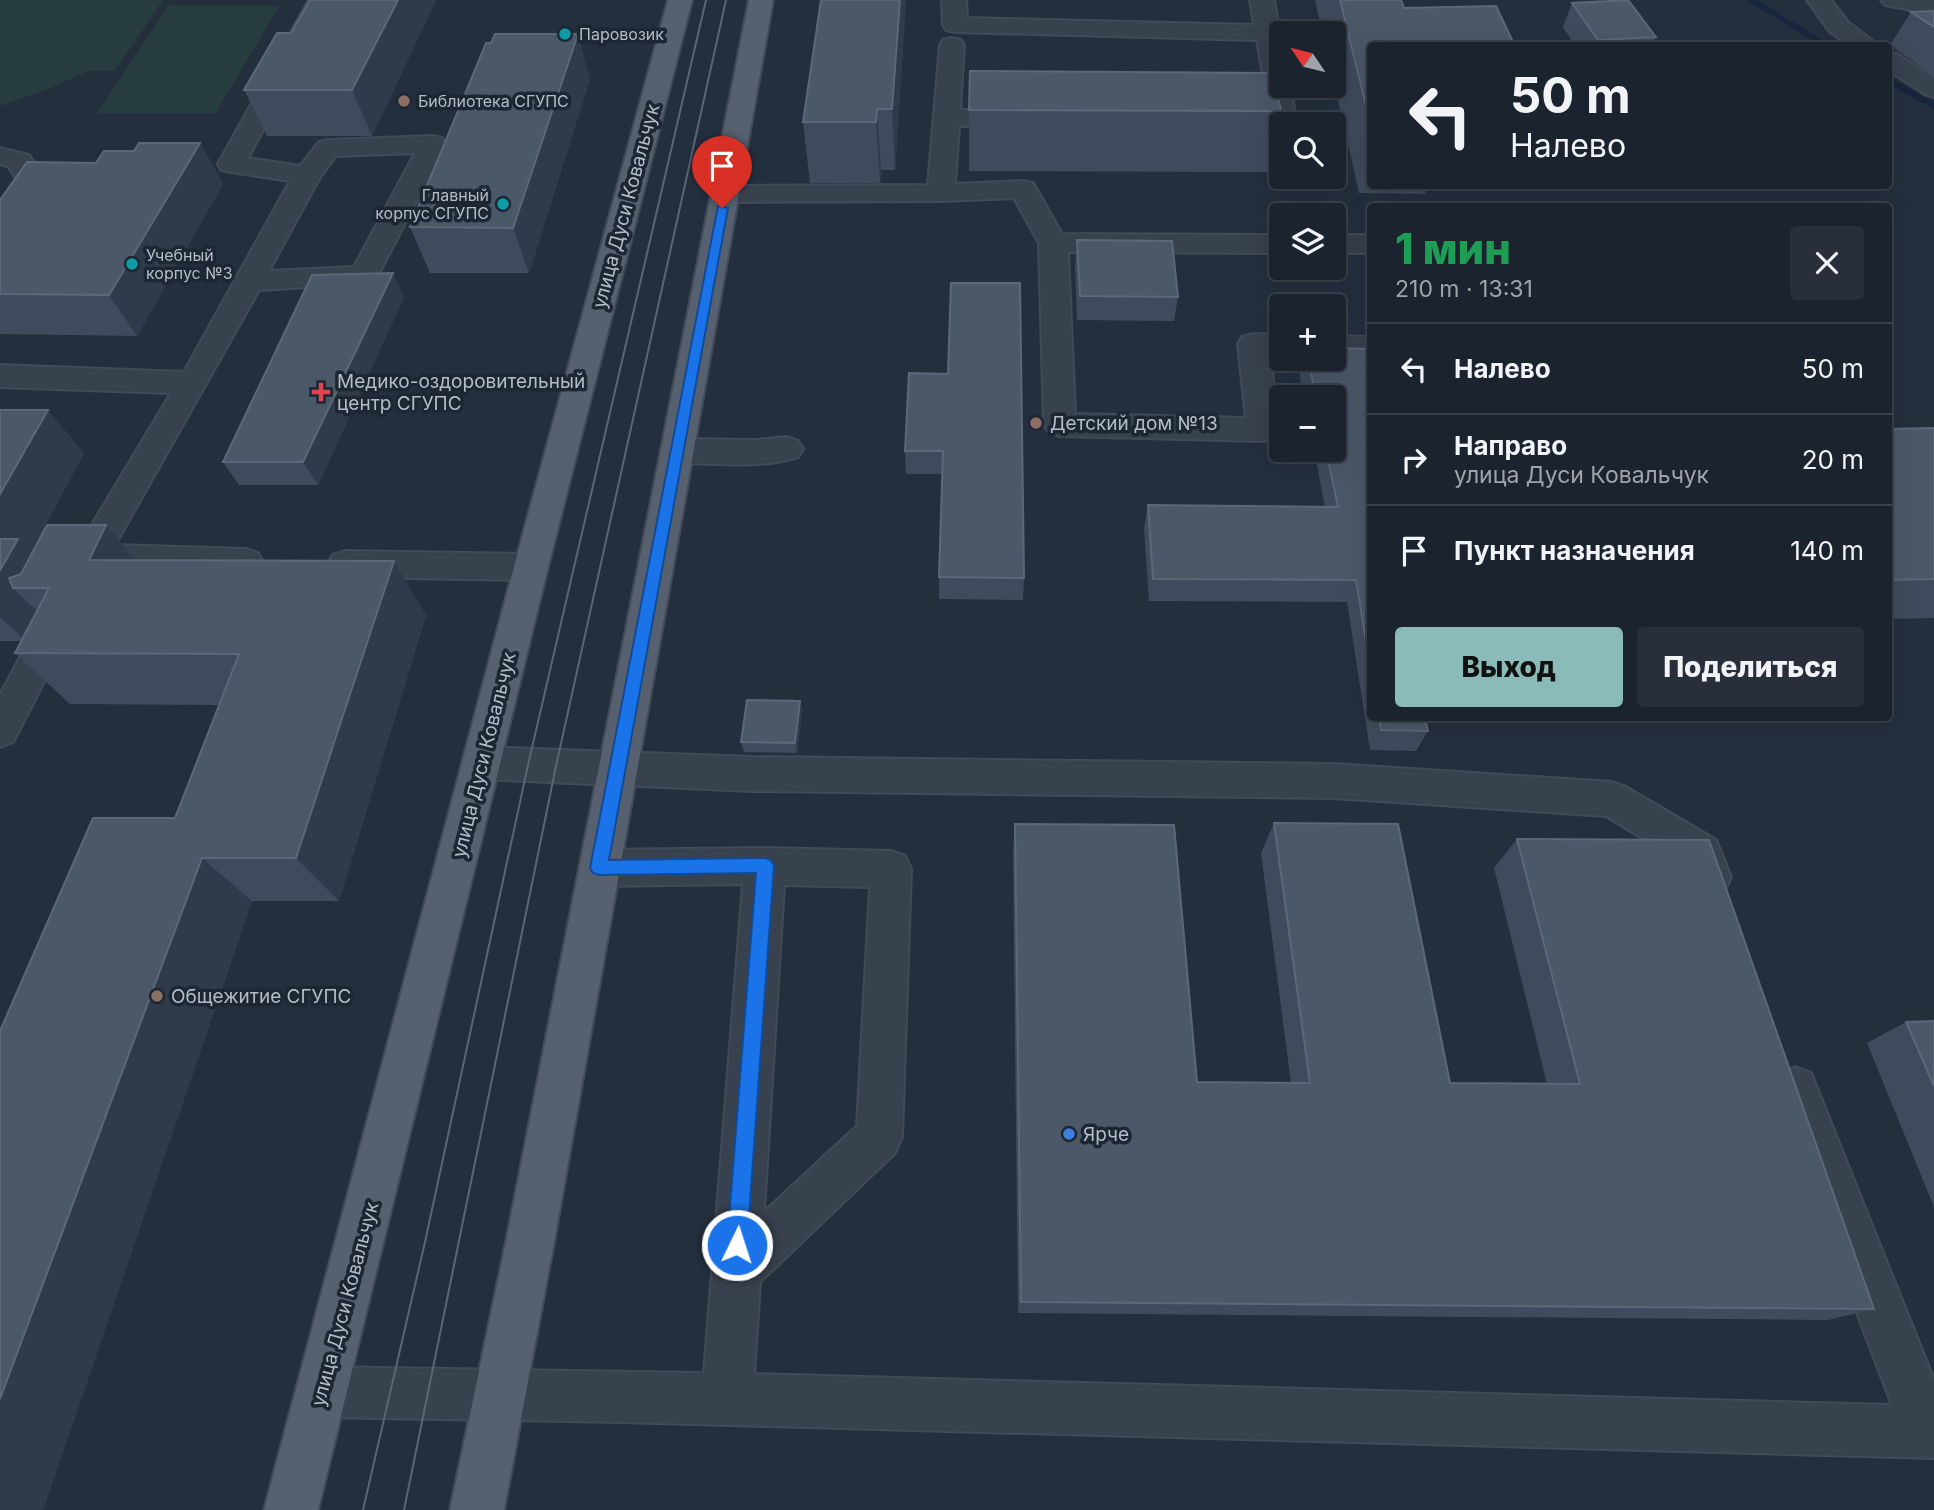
<!DOCTYPE html>
<html lang="ru">
<head>
<meta charset="utf-8">
<style>
  :root { --surface:#1b232e; --page:#282f3a; --text:#f1f3f6; --muted:#a0a4aa; --line:#39404a; --accent:#8bbbb9 }
  body { margin:0; font-family:Inter,sans-serif; background:var(--page); color:var(--text); height:100vh; display:flex; flex-direction:column; font-size:26px; white-space:nowrap }
  * { box-sizing:border-box; margin:0 }
  p { font-size:23px; color:var(--muted) }
  .icon { flex:none; width:38px; height:38px; fill:none; stroke:currentColor; stroke-width:2; stroke-linecap:round; stroke-linejoin:round }
  .map { position:relative; flex:1; overflow:hidden }
  .details { position:absolute; left:1367px; top:203px; width:525px; height:518px; display:flex; flex-direction:column; background:var(--surface); border-radius:7px; box-shadow:0 7px 28px #0002,0 0 0 2px var(--line) }
  .details>* { flex:none }
  .hud { position:absolute; left:1367px; top:42px; width:525px; height:147px; border-radius:7px; box-shadow:0 7px 28px #0002,0 0 0 2px var(--line); background:#1b232e; color:var(--text); overflow:hidden }
  .needle { width:46px; rotate:305deg }
  .controls { position:absolute; left:1269px; top:21px; display:grid; gap:14px }
  .controls a { display:grid; place-items:center; width:77px; height:77px; border-radius:7px; background:var(--surface); box-shadow:0 7px 28px #0002,0 0 0 2px var(--line); font-size:35px }
  .pin { position:absolute; display:grid; place-items:center; width:60px; height:60px; color:#fff; margin:-72px -30px; border-radius:50% 50% 50% 0; rotate:-45deg; box-shadow:0 0 7px #0007 }
  .pin .icon { rotate:45deg }
  .me { position:absolute; width:77px; margin:-38px; rotate:4deg; stroke-linejoin:round; filter:drop-shadow(0 0 5px #0008) }
  .turn { display:flex; align-items:center; gap:24px; height:147px; padding:0 28px; font-size:32px }
  .turn .icon { width:91px; height:91px; stroke-width:2.5 }
  .turn b { display:block; font-size:49px; line-height:60px }
  .round { display:grid; place-items:center; flex:none; width:74px; height:74px; border-radius:7px; background:var(--page) }
  .head { display:flex; align-items:center; justify-content:space-between; height:119px; padding:0 28px }
  h1 { font-size:42px; font-weight:800; line-height:52px; color:#1e9e55 }
  .primary-button { display:flex; gap:14px; margin-top:auto; padding:14px 28px }
  .primary-button a { flex:1; height:80px; border-radius:7px; background:var(--accent); color:#111; font-size:28px; font-weight:800; line-height:80px; text-align:center }
  .primary-button a+a { background:var(--page); color:var(--text) }
  ul { padding:0; list-style:none }
  li { display:flex; align-items:center; gap:21px; height:91px; padding:0 28px; border-top:2px solid var(--line) }
  li div { flex:1 }
  li b { display:block; font-size:26px }
  li em { font-style:normal }
  .map>svg:first-child { display:block }
  .green { fill:#263c3f }
  .lines { fill:none; stroke-linecap:round; stroke-linejoin:round }
  .stream { fill:#17263c; fill-rule:evenodd }
  .minor-casing { stroke:#414a57; stroke-width:4 }
  .major-casing { stroke:#414a57; stroke-width:4 }
  .minor { fill:#38414e; fill-rule:evenodd }
  .major { fill:#56606e; fill-rule:evenodd }
  .tram { stroke:#5a6575; stroke-width:2 }
  .wall { fill:#3f4b5c }
  .shaded-wall { fill:#2f3b4b }
  .building { fill:#4b5868; stroke:#5c6777; stroke-width:2 }
  .route { fill:#1a73e8; stroke:#114b97; stroke-width:2 }
  .culture-dot { fill:#0f9aa8; stroke:#1d2633; stroke-width:2.5 }
  .education-dot { fill:#8d6e63; stroke:#1d2633; stroke-width:2.5 }
  .health-dot { fill:#e0444e; stroke:#1d2633; stroke-width:2.5 }
  .shop-dot { fill:#3f7fe0; stroke:#1d2633; stroke-width:2.5 }
  .labels { text-anchor:middle; dominant-baseline:central; stroke-width:7; stroke-linejoin:round; paint-order:stroke }
  .far-poi-label { font-size:16px; fill:#b4bcc9; stroke:#1d2633; text-anchor:start }
  .street-label { font-size:19px; fill:#b4bcc9; stroke:#1d2633 }
  .poi-label { font-size:19px; fill:#b4bcc9; stroke:#1d2633; text-anchor:start }
</style>
</head>
<body>
<div class="map">
<svg width="1934" height="1510" viewBox="0 0 1934 1510">
  <rect width="100%" height="100%" fill="#242f3e"/>
  <path class="green" d="M0 0H163L115 71H88L51 88 0 106Z
    M169 5 279 6 216 113H97Z"/>
  <g class="lines">
    <path class="stream" d="M1746 0H1756L1833 46H1822Z
      M1888 77 1934 102V109L1888 84Z"/>
    <g class="minor-casing">
      <path id="minor" d="M309 0H333L248 158 300 166 319 142 328 140 433 136 442 138 446 144 374 283 259 290 115 545 246 549 258 553 263 562 258 571 246 575 100 572 95 580 83 584 71 580 66 571 72 558 171 393 0 387V365L184 372 290 181 231 172 221 170 218 164ZM415 153 354 267 269 271 320 177 336 156Z
        M942 0H966L967 18 1254 25 1250 0H1274L1281 38V86H1290L1297 124H1281V131L1275 130 1271 124 1257 40 955 32 946 30 943 25Z
        M1807 0H1831L1848 22 1879 46H1850L1830 32Z
        M1881 0H1934V14L1885 5Z
        M952 38 961 40 964 45 960 110H1022L1031 112 1035 118 1031 124 1022 126H959L955 184 1023 181 1033 183 1062 234 1281 235V253L1068 252 1075 414 1246 418 1238 344 1242 337 1253 334 1281 335V355H1270L1279 430 1274 438 1263 441 1060 436 1049 433 1044 425 1039 243 1014 198 941 201 724 202 714 200 710 194 714 188 724 186 928 185 940 45 943 40Z
        M1888 52 1897 54 1934 78V97L1925 94 1888 70Z
        M0 148 29 155C41 174 57 195 42 217L0 231V212L19 206 21 188 9 167 0 164Z
        M1282 177H1308L1305 186 1295 188 1285 186Z
        M1334 235H1370V253H1334Z
        M1334 336 1370 337V357L1334 356Z
        M787 437 798 441 803 449 798 457C760 469 717 463 677 463L665 459 661 451 665 443 677 439 757 440Z
        M345 551 531 554 543 558 548 567 543 576 531 580 345 577 333 573 328 564 333 555Z
        M47 627 60 631 65 641 13 742 0 747V695L34 631Z
        M482 747 752 757 1334 764 1612 782 1626 787 1716 840 1731 877 1725 890 1711 895 1697 890 1686 865 1606 816 1334 798 752 791 482 779 468 775 463 763 468 751Z
        M765 848 891 851 905 856 911 869 902 1137 895 1153 760 1282 754 1374 1892 1405 1772 1089 1779 1073 1795 1067 1811 1073 1934 1380V1458L621 1422 322 1417 304 1410 297 1392 304 1374 322 1367 704 1373 743 884 599 886 585 881 579 868 585 855 599 850ZM784 885 870 887 857 1126 764 1212Z"/>
    </g>
    <g class="major-casing">
      <path id="major" d="M668 0H692L548 567 318 1510H264L514 567Z
        M749 0H773L554 1242 504 1510H450L506 1242Z"/>
    </g>
    <use href="#minor" class="minor"/>
    <use href="#major" class="major"/>
    <path class="tram" d="M363 1510 425 1242 528 765 706 0
      M404 1510 556 766 726 0"/>
  </g>
  <path class="wall" d="M436 0 372 136H267L244 90 291 33Z
    M906 0 895 170H881L880 183H810L803 122Z
    M1315 0H1401L1404 8 1370 46V186H1428L1425 194 1359 193 1334 82V33H1322Z
    M1572 3 1656 37 1652 46H1575L1563 27Z
    M1934 11V76L1890 45 1911 12Z
    M590 79 529 273H430L410 227Z
    M969 110 1281 111 1268 172 969 171Z
    M200 143 223 184 137 336 0 334V200L96 163 134 151Z
    M1077 240 1178 297 1174 321 1077 320 1075 264Z
    M404 297 318 485H239L223 462Z
    M1370 349V718H1425L1428 731 1416 751 1370 750 1347 602 1149 601 1144 528 1148 505 1325 507 1314 450H1334V397H1304L1299 372 1303 359H1334Z
    M909 373 1024 578 1023 600 939 599V577L942 474H906L905 451Z
    M0 410 84 453 31 552 32 553 137 561 426 615 339 901H252L43 1510 175 818 219 705 70 704 15 653 21 641H0Z
    M1934 428V618L1888 619V429Z
    M800 701 802 711 797 753 744 752 741 742Z
    M1274 823 1450 1083 1547 1084 1494 868 1517 839 1874 1309 1828 1320 1018 1313 1013 853 1015 824 1197 1082 1291 1083 1261 853Z
    M1934 1021V1207L1867 1043 1906 1022Z"/>
  <path class="shaded-wall" d="M398 0H436L372 136 352 90Z
    M900 0H906L895 170 892 109Z
    M578 34 590 79 529 273 513 228Z
    M877 109 881 170 880 183 876 122Z
    M200 143 223 184 137 336 109 295Z
    M393 273 404 297 318 485 303 462Z
    M48 410 84 453 31 552 58 580 49 588H13L39 613 26 641 0 617V494Z
    M106 525 153 580 89 560Z
    M394 561 426 615 339 901 296 858Z
    M800 701 802 711 797 753 795 743Z
    M202 858 252 901 43 1510H0V1399Z"/>
  <path class="building" d="M310 0H398L352 90H244L277 33H291Z
    M821 0H900L892 109H877L876 122H803Z
    M1340 0H1401L1404 8 1496 6 1515 46H1370V122Z
    M1628 0 1656 37 1598 40 1572 3Z
    M1934 11V27L1911 12Z
    M495 34H578L513 228 410 227 486 43H491Z
    M970 71 1273 73 1281 111 969 110Z
    M139 143H200L109 295 0 294V200L27 162 96 163 104 151H134Z
    M1460 203H1518L1519 206H1461Z
    M1077 240 1172 241 1178 297 1080 296Z
    M393 273 303 462H223L312 275Z
    M951 283H1020L1024 578 939 577 943 451H905L909 373 948 374Z
    M1334 348 1370 349V667L1356 580 1153 579 1148 505 1338 507 1326 450H1334V397H1316L1308 359H1334Z
    M0 410H48L0 494Z
    M1934 428V579L1888 580V429Z
    M47 525H106L89 560 394 561 296 858H202L0 1399V1031L93 818H175L239 654 15 653 49 588H13L9 578 21 574Z
    M0 539H18L0 570Z
    M747 700 800 701 795 743 741 742Z
    M1379 718H1425L1428 731 1381 730Z
    M1274 823 1398 824 1450 1083 1580 1084 1517 839 1709 840 1874 1309 1021 1302 1015 824 1174 825 1197 1082 1310 1083Z
    M1934 1021V1086L1906 1022Z"/>
  <path class="route" d="M718 206 728 208 609 860 765 858 771 860 774 866 747 1245 744 1252 737 1255 730 1252 727 1245 756 873 599 875 593 873 590 868Z"/>
  <g class="culture-dot">
    <circle cx="565" cy="34" r="7"/>
    <circle cx="503" cy="204" r="7"/>
    <circle cx="132" cy="264" r="7"/>
  </g>
  <g class="education-dot">
    <circle cx="404" cy="101" r="7"/>
    <circle cx="1036" cy="423" r="7"/>
    <circle cx="157" cy="996" r="7"/>
  </g>
  <path class="health-dot" d="M317.5 381.5h7v7h7v7h-7v7h-7v-7h-7v-7h7z"/>
  <circle class="shop-dot" cx="1069" cy="1134" r="7"/>
  <g class="labels">
    <g class="far-poi-label">
      <text x="579" y="34">Паровозик</text>
      <text x="418" y="101">Библиотека СГУПС</text>
      <text x="489" y="195" text-anchor="end">Главный<tspan x="489" dy="18">корпус СГУПС</tspan></text>
      <text x="146" y="255">Учебный<tspan x="146" dy="18">корпус №3</tspan></text>
    </g>
    <g class="street-label">
      <text transform="translate(626 206) rotate(-75)">улица Дуси Ковальчук</text>
      <text transform="translate(484 755) rotate(-76)">улица Дуси Ковальчук</text>
      <text transform="translate(345 1304) rotate(-75)">улица Дуси Ковальчук</text>
    </g>
    <g class="poi-label">
      <text x="337" y="381">Медико-оздоровительный<tspan x="337" dy="22">центр СГУПС</tspan></text>
      <text x="1050" y="423">Детский дом №13</text>
      <text x="171" y="996">Общежитие СГУПС</text>
      <text x="1083" y="1134">Ярче</text>
    </g>
  </g>
</svg>
<div class="controls">
<a><svg class="needle" viewBox="-14 -14 28 28"><path d="M0-13l5 13h-10z" fill="#e53935"/><path d="M0 13l5-13h-10z" fill="#a0a4aa"/></svg></a>
<a><svg class="icon" aria-label="search" viewBox="0 0 24 24"><circle cx="10" cy="10" r="6"/><path d="M15 15l6 6"/></svg></a>
<a><svg class="icon" aria-label="layers" viewBox="0 0 24 24"><path d="M12 4l9 5-9 5-9-5zM3 14l9 5 9-5"/></svg></a>
<a>+</a>
<a>−</a>
</div>
<div class="pin" style="left:722px;top:208px;background:#d93025"><svg class="icon" aria-label="arrive" viewBox="0 0 24 24"><path d="M6 21V4h12l-3 4 3 4H6"/></svg></div>
<svg class="me" style="left:737px;top:1245px" viewBox="-20 -20 40 40"><circle r="17" fill="#1a73e8" stroke="#fff" stroke-width="3"/><path d="M0-11L8 9 0 5-8 9z" fill="#fff"/></svg>
<div class="hud">
<div class="turn"><svg class="icon" aria-label="left" viewBox="0 0 24 24"><path d="M17 20v-9H6M10 6l-5 5 5 5"/></svg><div><b>50 m</b>Налево</div></div>
</div>
<section class="details">
<div class="head"><div><h1>1 мин</h1><p>210 m · 13:31</p></div><a class="round"><svg class="icon" aria-label="close" viewBox="0 0 24 24"><path d="M6 6l12 12M18 6L6 18"/></svg></a></div>
<ul>
<li><svg class="icon" aria-label="left" viewBox="0 0 24 24"><path d="M17 20v-9H6M10 6l-5 5 5 5"/></svg><div><b>Налево</b></div><em>50 m</em></li>
<li><svg class="icon" aria-label="right" viewBox="0 0 24 24"><path d="M7 20v-9h11M14 6l5 5-5 5"/></svg><div><b>Направо</b><p>улица Дуси Ковальчук</p></div><em>20 m</em></li>
<li><svg class="icon" aria-label="arrive" viewBox="0 0 24 24"><path d="M6 21V4h12l-3 4 3 4H6"/></svg><div><b>Пункт назначения</b></div><em>140 m</em></li>
</ul>
<div class="primary-button"><a>Выход</a><a>Поделиться</a></div>
</section>
</div>
</body>
</html>
